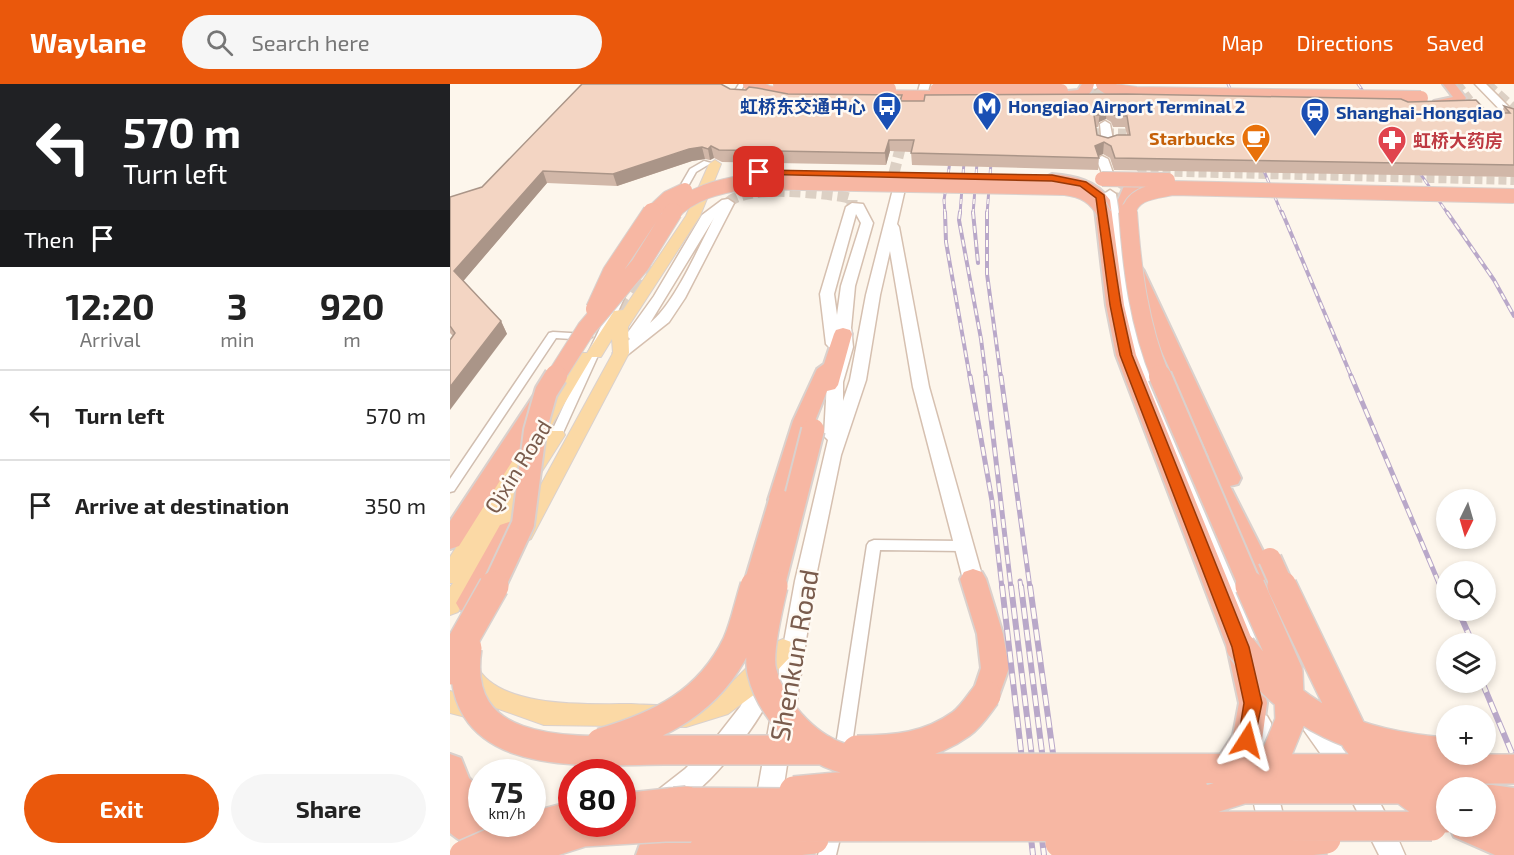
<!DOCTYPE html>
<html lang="en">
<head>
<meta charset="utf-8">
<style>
  :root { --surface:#fff; --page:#f6f6f6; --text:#222; --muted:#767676; --line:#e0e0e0; --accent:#ea580c }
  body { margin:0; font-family:"Exo 2","Noto Sans SC",sans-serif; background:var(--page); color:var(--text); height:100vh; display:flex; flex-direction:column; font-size:22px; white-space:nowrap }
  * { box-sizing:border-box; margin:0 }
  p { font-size:20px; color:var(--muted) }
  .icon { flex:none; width:33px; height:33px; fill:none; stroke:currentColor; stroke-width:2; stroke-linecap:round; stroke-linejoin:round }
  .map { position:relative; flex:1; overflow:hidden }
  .sheet { display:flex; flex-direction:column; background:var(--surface); width:450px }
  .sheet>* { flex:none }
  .hud { background:#202124; color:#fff; overflow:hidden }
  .needle { width:39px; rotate:185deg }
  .controls { position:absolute; left:986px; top:405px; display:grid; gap:12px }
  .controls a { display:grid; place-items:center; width:60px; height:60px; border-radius:50%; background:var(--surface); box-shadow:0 3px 9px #0003; font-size:30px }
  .speed { position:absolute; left:18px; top:675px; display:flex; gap:12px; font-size:30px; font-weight:700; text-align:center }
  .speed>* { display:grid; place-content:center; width:78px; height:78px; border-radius:50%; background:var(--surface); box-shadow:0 3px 9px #0003; line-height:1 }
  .speed small { font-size:15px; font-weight:400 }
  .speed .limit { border:9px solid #d22; background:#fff; color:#111 }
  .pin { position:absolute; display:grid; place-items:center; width:51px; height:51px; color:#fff; margin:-26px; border-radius:12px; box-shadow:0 3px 9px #0006 }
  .me { position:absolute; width:66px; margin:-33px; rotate:9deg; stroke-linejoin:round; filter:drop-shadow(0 0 4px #0008) }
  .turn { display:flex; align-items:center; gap:21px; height:126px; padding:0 24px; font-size:27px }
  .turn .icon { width:78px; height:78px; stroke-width:2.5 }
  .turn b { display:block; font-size:42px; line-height:51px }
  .then { display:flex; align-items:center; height:57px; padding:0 24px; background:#0003; gap:12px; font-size:22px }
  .eta { display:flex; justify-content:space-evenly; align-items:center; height:102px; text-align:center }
  .eta b { font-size:36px; font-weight:700; line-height:42px }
  .cta { display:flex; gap:12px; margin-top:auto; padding:12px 24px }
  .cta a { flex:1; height:69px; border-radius:36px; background:var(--accent); color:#fff; font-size:24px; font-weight:700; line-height:69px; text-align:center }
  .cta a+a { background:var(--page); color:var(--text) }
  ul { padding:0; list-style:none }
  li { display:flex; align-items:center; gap:18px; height:90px; padding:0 24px; border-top:2px solid var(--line) }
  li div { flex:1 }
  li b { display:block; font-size:22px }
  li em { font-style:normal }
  header { display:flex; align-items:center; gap:36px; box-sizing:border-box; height:84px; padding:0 30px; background:var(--accent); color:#fff }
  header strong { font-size:28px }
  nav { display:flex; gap:33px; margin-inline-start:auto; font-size:21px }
  .search { width:420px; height:54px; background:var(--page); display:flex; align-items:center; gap:15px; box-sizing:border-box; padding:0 21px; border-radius:33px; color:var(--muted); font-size:22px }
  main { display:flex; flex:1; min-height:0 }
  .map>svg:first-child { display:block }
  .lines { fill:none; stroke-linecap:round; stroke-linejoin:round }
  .street-tunnel { stroke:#dcd0c4; stroke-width:8; stroke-dasharray:8 4; stroke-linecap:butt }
  .secondary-tunnel { stroke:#dcd0c4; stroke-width:11; stroke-dasharray:11 5; stroke-linecap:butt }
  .primary-tunnel { stroke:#dcd0c4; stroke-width:16; stroke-dasharray:16 8; stroke-linecap:butt }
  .street-casing { stroke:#d1beb0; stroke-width:3 }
  .secondary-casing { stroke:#d6c0b0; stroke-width:3 }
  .primary-casing { stroke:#dad1cd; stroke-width:2 }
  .highway-casing { stroke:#dad1cd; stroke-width:4 }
  .street { fill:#fff; fill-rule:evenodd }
  .secondary { fill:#fff; fill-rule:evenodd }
  .primary { fill:#fbd9a5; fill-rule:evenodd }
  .highway { fill:#f7b7a3; fill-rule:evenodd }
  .rail-far3-casing { stroke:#b9a8c9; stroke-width:3 }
  .rail-far2-casing { stroke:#b9a8c9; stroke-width:4 }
  .rail-far1-casing { stroke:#b9a8c9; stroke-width:5 }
  .rail-casing { stroke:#b9a8c9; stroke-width:6 }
  .rail-far3 { stroke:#fffaf3; stroke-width:1.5; stroke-dasharray:5; stroke-linecap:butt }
  .rail-far2 { stroke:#fffaf3; stroke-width:2; stroke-dasharray:7; stroke-linecap:butt }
  .rail-far1 { stroke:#fffaf3; stroke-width:3; stroke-dasharray:9; stroke-linecap:butt }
  .rail { stroke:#fffaf3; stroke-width:4; stroke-dasharray:11; stroke-linecap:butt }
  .highway-bridge-far3-casing { stroke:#dad1cd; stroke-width:16; stroke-linecap:butt }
  .highway-bridge-far2-casing { stroke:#dad1cd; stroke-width:20; stroke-linecap:butt }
  .highway-bridge-far1-casing { stroke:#dad1cd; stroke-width:26; stroke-linecap:butt }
  .highway-bridge-casing { stroke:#dad1cd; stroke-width:32; stroke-linecap:butt }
  .highway-bridge-far3 { stroke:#f7b7a3; stroke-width:14 }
  .highway-bridge-far2 { stroke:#f7b7a3; stroke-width:18 }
  .highway-bridge-far1 { stroke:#f7b7a3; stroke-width:22 }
  .highway-bridge { stroke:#f7b7a3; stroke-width:29 }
  .wall { fill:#d1b7a8; fill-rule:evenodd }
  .shaded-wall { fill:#aa9588 }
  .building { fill:#f3d5c3; stroke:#aa9588; stroke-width:1.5; fill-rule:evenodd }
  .route { fill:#ea580c; stroke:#983908; stroke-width:1.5 }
  .labels { text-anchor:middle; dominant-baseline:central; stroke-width:5; stroke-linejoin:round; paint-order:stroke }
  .far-transit-label { font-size:18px; font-weight:bold; fill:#164399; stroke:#fffaf3; text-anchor:start }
  .far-food-label { font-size:18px; font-weight:bold; fill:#c56008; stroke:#fffaf3; text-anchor:end }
  .far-health-label { font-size:18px; font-weight:bold; fill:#be3a42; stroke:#fffaf3; text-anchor:start }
  .street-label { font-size:22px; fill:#7a5c4d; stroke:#fffaf3 }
  .near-street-label { font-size:27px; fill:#7a5c4d; stroke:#fffaf3 }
</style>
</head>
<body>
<header>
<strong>Waylane</strong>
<div class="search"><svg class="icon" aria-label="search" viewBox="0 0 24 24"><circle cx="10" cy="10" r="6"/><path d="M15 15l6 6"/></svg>Search here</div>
<nav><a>Map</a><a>Directions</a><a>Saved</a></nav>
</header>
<main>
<section class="sheet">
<div class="hud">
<div class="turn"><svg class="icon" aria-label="left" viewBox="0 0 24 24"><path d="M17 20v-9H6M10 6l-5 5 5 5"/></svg><div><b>570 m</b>Turn left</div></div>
<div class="then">Then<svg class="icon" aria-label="arrive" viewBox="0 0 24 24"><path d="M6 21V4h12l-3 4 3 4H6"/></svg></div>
</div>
<div class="eta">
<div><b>12:20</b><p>Arrival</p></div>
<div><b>3</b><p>min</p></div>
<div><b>920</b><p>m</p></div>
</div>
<ul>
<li><svg class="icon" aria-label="left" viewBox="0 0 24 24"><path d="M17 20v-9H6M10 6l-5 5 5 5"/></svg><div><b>Turn left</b></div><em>570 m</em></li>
<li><svg class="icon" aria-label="arrive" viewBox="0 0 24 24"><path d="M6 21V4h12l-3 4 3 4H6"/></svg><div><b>Arrive at destination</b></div><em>350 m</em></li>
</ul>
<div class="cta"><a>Exit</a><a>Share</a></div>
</section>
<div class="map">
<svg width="1064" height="771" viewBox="0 0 1064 771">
  <rect width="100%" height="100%" fill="#fdf6ec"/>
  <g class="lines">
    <path class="street-tunnel" d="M1008 0 1020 16 1017 22 1009 24
      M632 48 692 49
      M672 129C667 105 671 102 690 88L1064 97"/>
    <path class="secondary-tunnel" d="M1036 0 1064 25
      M645 2 651 18
      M440 105 455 45
      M278 119C295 100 370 109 395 113L402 115V123"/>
    <path class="primary-tunnel" d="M153 247 201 182"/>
    <g class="street-casing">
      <path id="street" d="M289 0H295L286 14H282L281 13Z
        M254 77 261 79 246 88 232 113H226L225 111 240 85Z
        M196 153 200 156 177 191 175 193H169L167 191 193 154Z
        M170 209 175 212 112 351 106 355 102 354 100 351 165 212Z
        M103 248 137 250 142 253 137 256 106 254 4 407 0 408V395L99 249Z
        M424 456 513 457 518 459 520 462 518 465 513 467 430 466 400 674 398 679 392 681 386 679 384 674 417 461 419 458Z
        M384 734 390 736 393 742 386 771H368L378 736Z"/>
    </g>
    <g class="secondary-casing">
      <path id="secondary" d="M470 0H480L475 18 470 21 465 18Z
        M640 0H650V2L645 5 642 4Z
        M1025 0H1036L1064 28V35L1058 34Z
        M655 37 660 40 664 61 658 64 652 61 650 40Z
        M652 72 658 75 663 89 661 91H653L646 75Z
        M449 101 455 105 447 140 449 143 479 303 533 495 530 501 523 503 516 501 513 495 463 303 440 167 430 211 416 296 391 371 365 497 330 727 326 736 317 739 308 736 304 727 326 603C305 645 256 712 212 730L203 726 199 718 203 710 235 685 265 655 290 623 311 588 319 585 328 591 345 497 378 356 374 352 377 298 387 264 379 263 376 260 370 210 396 123 402 119 413 120 423 139 405 202 401 244 403 263 393 298V317L400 296 416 211 443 105ZM406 130 411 139 391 202 387 231 384 210Z
        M660 106 666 110 684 229 696 273 819 572 816 578 808 581 800 578 797 572 680 273 670 229 654 110Z
        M278 115 284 119 235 214 219 238 176 272H166L163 269 180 255 176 251 204 212 252 131 272 116ZM264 134C248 164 225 219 200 239Z
        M859 625 867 628C904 672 933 718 955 771H929L897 707 851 642 847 635 851 628Z
        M809 629 817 632 821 639 824 695 838 750 834 759 825 763 816 759C800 721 797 680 797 639L801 632Z"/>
    </g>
    <g class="primary-casing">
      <path id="primary" d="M265 76 271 80 250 132 178 243 179 269 81 455 74 458 67 455 64 450 163 269 162 255 151 273H142L87 366 99 347H113L115 351 70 422 8 528 0 531V503L3 499H0V473L128 269H137L164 227 173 226 236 132 259 80Z
        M333 555 341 558 345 565 341 572 305 610 278 630 236 643 94 641 46 624 48 627 44 635 35 638 0 629V607L28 615 9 600 6 593 9 582 18 579 27 582C48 625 141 620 181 620 207 621 238 625 262 613 288 599 310 563 333 555Z"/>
    </g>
    <g class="highway-casing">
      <path id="highway" d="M632 0H644C643 5 641 9 636 12 629 16 595 18 590 13L596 9 628 6Z
        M993 0H1005L1016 14 1009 22 984 23 983 20 984 17 1003 13Z
        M602 90C625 92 646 96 660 116L674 221 686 271 805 563 817 619 812 656 807 665 782 703 771 707 760 703 756 693 783 651 789 619 777 563 666 271 656 221 644 116C631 100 615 102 597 97L595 94Z
        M712 92 719 96 717 99 686 107 684 116 685 132 677 137 671 135 668 116 674 102 684 97Z
        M685 182 691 183 694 187 791 394 788 400 780 402 817 475 834 523 830 530 821 533 812 530 793 475 747 380 750 375 759 373 676 187 679 183Z
        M393 244 400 246 402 250 388 301 385 305 377 307 365 337 342 416 338 422 330 424 322 422 318 416 343 337 367 285 374 280 384 250 386 246Z
        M92 308 99 309 102 314 9 462 0 465V437L85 309Z
        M59 438 68 441 71 447 28 526 19 529 10 526 6 519 10 512 50 441Z
        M523 485 532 488 536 495 553 550 559 584 546 620 536 623 526 620 522 611 531 584 527 550 510 495 514 488Z
        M0 670 11 674 19 694 32 707V740H54L58 750 53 761C35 769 15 762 0 749Z
        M1035 700 1064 704V771H1045L1004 753 999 742H1035V704H1027Z
        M252 752 264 757 268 768 267 771H186L190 760 202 755Z"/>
    </g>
    <use href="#street" class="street"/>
    <use href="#secondary" class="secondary"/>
    <use href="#primary" class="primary"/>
    <use href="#highway" class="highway"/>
    <g class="rail-far3-casing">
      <path id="rail-far3" d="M778 0 790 28
        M908 0 927 27
        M508 27 512 0
        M520 27 523 0
        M532 27 535 0
        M545 27 548 0
        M809 75 832 130
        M963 79 998 130
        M495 130 494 116 502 65
        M510 130 515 65
        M523 130 528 66
        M537 130 542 66"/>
    </g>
    <g class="rail-far2-casing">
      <path id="rail-far2" d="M495 128 496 158 520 294
        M510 128 509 136 531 255 536 294
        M523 128 528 179
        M537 128V190L551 294
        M832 128 902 294
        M997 128 1044 196 1064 232"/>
    </g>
    <g class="rail-far1-casing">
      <path id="rail-far1" d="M520 292 542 417 552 504
        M536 292 561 504
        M551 292 580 504
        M901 292 991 504
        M570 497 571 504"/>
    </g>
    <g class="rail-casing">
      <path id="rail" d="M552 502 583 771
        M561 502 594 771
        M571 502 605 771
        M580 502 617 771
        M991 502 996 515
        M1008 526 1023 560
        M1032 598 1064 674"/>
    </g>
    <use href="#rail-far3" class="rail-far3"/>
    <use href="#rail-far2" class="rail-far2"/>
    <use href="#rail-far1" class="rail-far1"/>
    <use href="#rail" class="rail"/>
    <g class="highway-bridge-far3-casing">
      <path id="highway-bridge-far3" d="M300 0 318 9 335 12
        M330 0 345 4 439 5
        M653 0 664 7 686 10 971 14
        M487 6 611 7
        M422 13 503 14
        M652 95 718 96
        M201 130 218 114 235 106
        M222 130C240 109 270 102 296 98L615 104C633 106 646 113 654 130
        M678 130C682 108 705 108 723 104L1064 112"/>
    </g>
    <g class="highway-bridge-far2-casing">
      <path id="highway-bridge-far2" d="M678 128C682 185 689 241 711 294
        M145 225 162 188 202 128
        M105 294 136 245 190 181 223 128"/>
    </g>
    <g class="highway-bridge-far1-casing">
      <path id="highway-bridge-far1" d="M710 292 801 504
        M820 475 833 504
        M43 504 73 440 85 347 96 308 106 292
        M304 504 330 417
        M323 504 363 346"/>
    </g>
    <g class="highway-bridge-casing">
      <path id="highway-bridge" d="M323 502C318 523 307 569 312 588 320 623 355 662 389 673 408 679 429 681 448 684L1064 685
        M832 502 906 656 933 690 988 731 996 734
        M791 563C846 636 906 661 996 668
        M17 564C0 683 139 666 214 666 267 666 321 666 374 666
        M0 586 6 569 44 502
        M151 659C210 642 259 618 287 560 295 542 299 521 305 502
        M407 666C446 666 479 663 511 640 521 633 529 620 536 611
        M785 705H996
        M344 707 387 703 743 705
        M223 718 641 722 745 720 793 705 824 676 840 637 838 588 800 502
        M172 724 237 717
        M610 759 805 763 876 755
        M252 768 364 755
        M14 771 73 745 122 732
        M61 771 133 748 215 743 982 742"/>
    </g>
    <use href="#highway-bridge-far3" class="highway-bridge-far3"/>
    <use href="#highway-bridge-far2" class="highway-bridge-far2"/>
    <use href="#highway-bridge-far1" class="highway-bridge-far1"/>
    <use href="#highway-bridge" class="highway-bridge"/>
  </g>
  <path class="wall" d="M280 5 338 10 452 11V17L958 18 1038 29H1052L1054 22 1064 25V93L664 86 660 74 653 70 649 72V74L648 86 462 81 461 68 440 67 436 81 272 78 264 74 260 76 255 75 242 77 167 102 97 99 13 197 51 237 57 250 3 252 0 249V113L32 103ZM656 35 661 38 663 43H675L677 51 658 54 647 51 646 43H648L649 38Z"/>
  <path class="shaded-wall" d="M657 24 656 35 649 38 648 43 650 27Z
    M439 56 440 67 436 81 435 69Z
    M654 58 653 70 644 74 645 62Z
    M261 62 264 74 260 76 258 65Z
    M252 63 255 75 242 77 167 102 163 90 239 65Z
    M93 87 97 99 10 201 4 187Z
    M51 237 57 250 0 326V303Z"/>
  <path class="building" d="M132 0H271L280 5 296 6 299 3 307 4 338 10 452 11 450 17H474L475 11 677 10 951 15 958 18 1026 16 1038 29H1060L1054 22 1064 25V81L665 74 661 62 654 58 645 62 649 74 461 69 464 56H439L435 69 269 66 261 62 258 65 252 63 239 65 163 90 93 87 4 187 51 237 0 303V256L5 249 0 242V113L32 103ZM657 24 662 27 664 31 677 32 680 51H667L658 54 647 51 644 31H649L650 27Z"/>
  <path class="route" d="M309 86 602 91 636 98 654 111 671 221 682 271 799 563 812 619 803 662 797 664 791 662 788 656 794 619 782 563 670 271 660 221 646 114 630 102 602 97 306 90 305 88Z"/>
  <defs>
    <g id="bus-pin" transform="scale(1.5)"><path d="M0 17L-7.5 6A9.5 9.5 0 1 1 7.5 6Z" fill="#1a4fb4" stroke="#fffaf3"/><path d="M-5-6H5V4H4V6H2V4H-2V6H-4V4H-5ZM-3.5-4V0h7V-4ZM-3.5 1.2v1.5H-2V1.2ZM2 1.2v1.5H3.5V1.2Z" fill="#fff"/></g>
    <g id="metro-pin" transform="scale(1.5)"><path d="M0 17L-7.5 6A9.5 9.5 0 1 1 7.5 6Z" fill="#1a4fb4" stroke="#fffaf3"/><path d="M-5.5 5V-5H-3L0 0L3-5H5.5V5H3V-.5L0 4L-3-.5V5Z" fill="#fff"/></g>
    <g id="station-pin" transform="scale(1.5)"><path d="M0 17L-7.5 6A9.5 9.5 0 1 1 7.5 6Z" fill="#1a4fb4" stroke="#fffaf3"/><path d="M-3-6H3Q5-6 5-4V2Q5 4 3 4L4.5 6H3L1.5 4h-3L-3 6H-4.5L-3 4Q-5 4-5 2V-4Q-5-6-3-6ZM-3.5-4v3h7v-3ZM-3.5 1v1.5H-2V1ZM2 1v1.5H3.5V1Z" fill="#fff"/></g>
    <g id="cafe-pin" transform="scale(1.5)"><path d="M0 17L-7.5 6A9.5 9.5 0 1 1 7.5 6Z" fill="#e8710a" stroke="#fffaf3"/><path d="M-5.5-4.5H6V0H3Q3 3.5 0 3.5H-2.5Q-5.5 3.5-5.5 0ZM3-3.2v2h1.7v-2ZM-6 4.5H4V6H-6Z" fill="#fff"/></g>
    <g id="pharmacy-pin" transform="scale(1.5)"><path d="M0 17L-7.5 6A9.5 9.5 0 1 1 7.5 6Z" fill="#e0444e" stroke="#fffaf3"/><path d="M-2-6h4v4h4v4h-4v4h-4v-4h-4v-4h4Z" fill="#fff"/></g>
  </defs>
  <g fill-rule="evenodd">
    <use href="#bus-pin" x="437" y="22"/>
    <use href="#metro-pin" x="537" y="22"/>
    <use href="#station-pin" x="865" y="28"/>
    <use href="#cafe-pin" x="806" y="54"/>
    <use href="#pharmacy-pin" x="942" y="56"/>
  </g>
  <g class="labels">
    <g class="far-transit-label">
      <text x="416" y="22" text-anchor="end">虹桥东交通中心</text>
      <text x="558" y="22">Hongqiao Airport Terminal 2</text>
      <text x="886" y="28">Shanghai-Hongqiao</text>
    </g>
    <g class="far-food-label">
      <text x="785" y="54">Starbucks</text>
    </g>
    <g class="far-health-label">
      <text x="963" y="56">虹桥大药房</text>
    </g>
    <g class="street-label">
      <text transform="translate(67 382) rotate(-58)">Qixin Road</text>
    </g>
    <g class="near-street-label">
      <text transform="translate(343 571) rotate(-80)">Shenkun Road</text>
    </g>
  </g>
</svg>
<div class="controls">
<a><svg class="needle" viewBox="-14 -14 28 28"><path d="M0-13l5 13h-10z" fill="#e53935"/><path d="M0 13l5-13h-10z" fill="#767676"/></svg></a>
<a><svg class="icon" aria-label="search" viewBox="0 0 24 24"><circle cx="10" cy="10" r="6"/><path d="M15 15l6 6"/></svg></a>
<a><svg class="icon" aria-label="layers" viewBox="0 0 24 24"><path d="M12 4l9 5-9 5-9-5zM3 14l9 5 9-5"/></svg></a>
<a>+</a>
<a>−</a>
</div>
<div class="speed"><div>75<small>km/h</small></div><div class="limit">80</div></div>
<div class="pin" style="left:309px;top:88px;background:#d93025"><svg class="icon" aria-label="arrive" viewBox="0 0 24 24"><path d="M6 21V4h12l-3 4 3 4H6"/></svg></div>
<svg class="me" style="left:797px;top:656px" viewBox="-20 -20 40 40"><path d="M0-17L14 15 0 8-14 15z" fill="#ea580c" stroke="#fff" stroke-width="4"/></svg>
</div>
</main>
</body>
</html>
